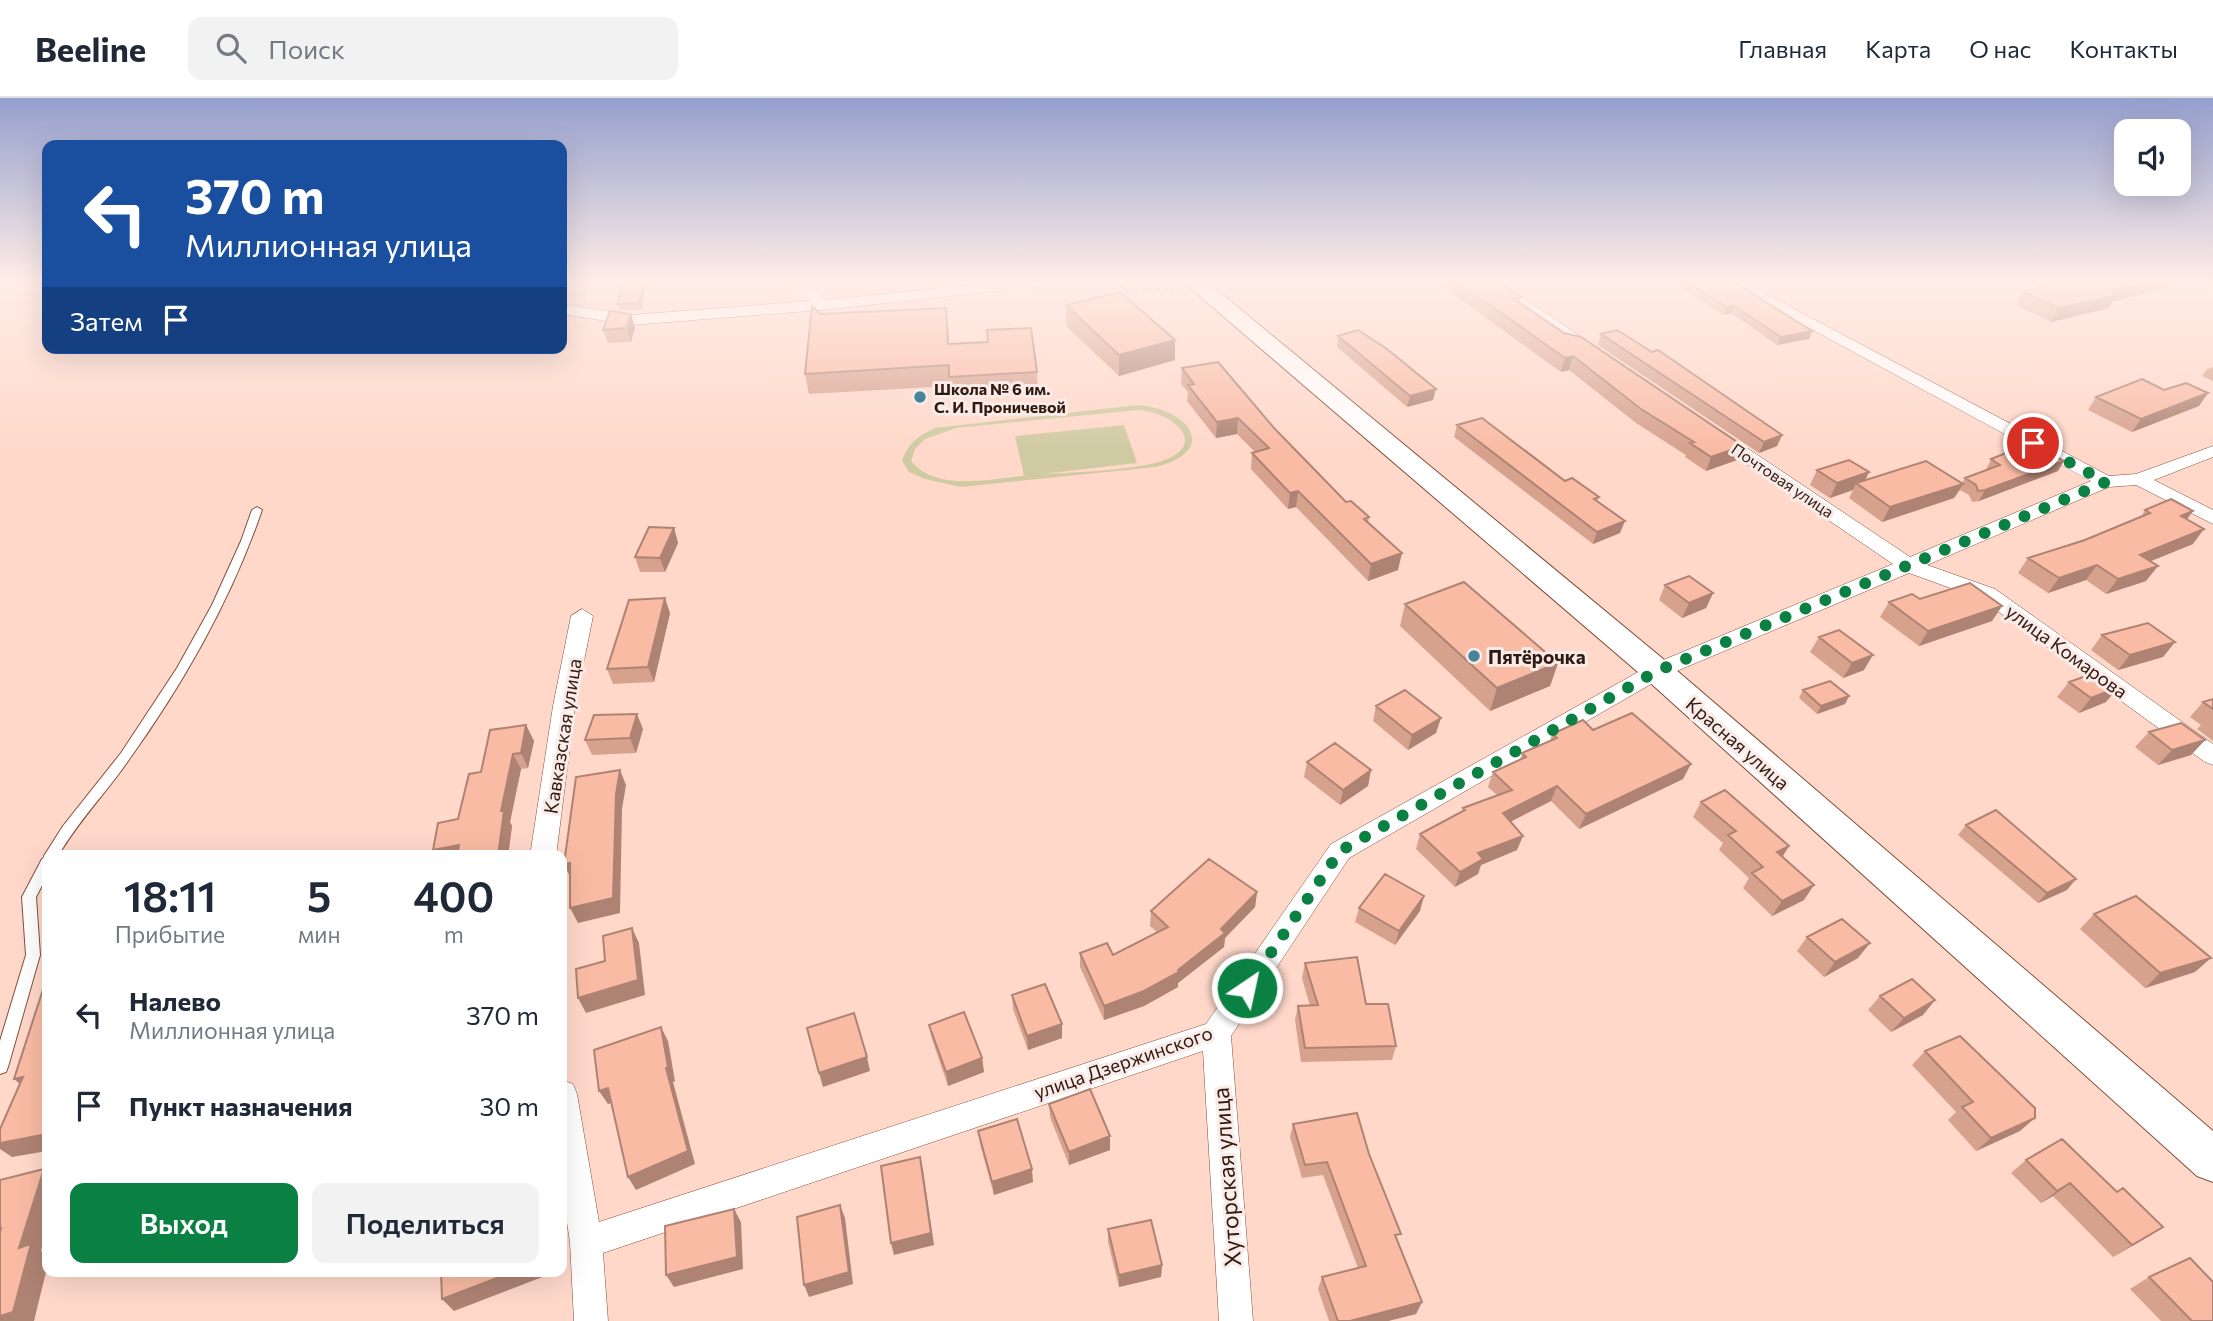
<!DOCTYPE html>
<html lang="ru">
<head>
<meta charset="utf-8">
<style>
  :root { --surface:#fff; --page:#f2f2f3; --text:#1f2937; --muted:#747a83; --line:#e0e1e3; --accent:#0b8043 }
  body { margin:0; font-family:Commissioner,sans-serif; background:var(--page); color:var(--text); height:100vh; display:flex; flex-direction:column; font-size:26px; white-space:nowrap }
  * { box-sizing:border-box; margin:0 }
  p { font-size:23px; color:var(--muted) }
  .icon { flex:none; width:38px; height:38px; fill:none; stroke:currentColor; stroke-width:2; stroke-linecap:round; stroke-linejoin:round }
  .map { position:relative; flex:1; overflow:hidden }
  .details { position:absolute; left:42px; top:752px; width:525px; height:427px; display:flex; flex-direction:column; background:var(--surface); border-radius:14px; box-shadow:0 7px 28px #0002 }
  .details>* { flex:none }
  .top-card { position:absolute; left:42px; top:42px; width:525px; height:214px; border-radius:14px; box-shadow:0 7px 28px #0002; background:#1a4fa0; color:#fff; overflow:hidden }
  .controls { position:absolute; left:2114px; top:21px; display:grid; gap:14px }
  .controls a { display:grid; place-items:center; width:77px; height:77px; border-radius:14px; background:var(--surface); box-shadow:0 7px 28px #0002; font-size:35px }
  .pin { position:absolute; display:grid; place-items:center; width:60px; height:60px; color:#fff; margin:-30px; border:4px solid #fff; border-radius:50%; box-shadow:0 2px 7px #0007 }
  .me { position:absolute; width:77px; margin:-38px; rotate:34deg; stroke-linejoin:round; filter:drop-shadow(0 0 5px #0008) }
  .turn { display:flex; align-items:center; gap:24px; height:147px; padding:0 28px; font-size:32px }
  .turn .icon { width:91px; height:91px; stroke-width:2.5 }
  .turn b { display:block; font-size:49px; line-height:60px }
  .then { display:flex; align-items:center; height:66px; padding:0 28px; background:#0003; gap:14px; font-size:26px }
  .eta { display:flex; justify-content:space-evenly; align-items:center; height:119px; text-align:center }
  .eta b { font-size:42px; font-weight:600; line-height:49px }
  .action { display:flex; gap:14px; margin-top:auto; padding:14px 28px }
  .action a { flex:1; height:80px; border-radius:14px; background:var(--accent); color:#fff; font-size:28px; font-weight:600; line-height:80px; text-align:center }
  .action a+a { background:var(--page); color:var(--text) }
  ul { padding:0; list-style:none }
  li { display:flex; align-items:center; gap:21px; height:91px; padding:0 28px }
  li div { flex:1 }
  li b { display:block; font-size:26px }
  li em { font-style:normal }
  header { display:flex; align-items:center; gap:42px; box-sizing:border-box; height:98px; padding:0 35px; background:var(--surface); border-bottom:2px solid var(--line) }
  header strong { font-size:33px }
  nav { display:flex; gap:38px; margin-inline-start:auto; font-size:24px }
  .search { width:490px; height:63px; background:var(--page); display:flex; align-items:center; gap:18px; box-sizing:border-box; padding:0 24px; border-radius:14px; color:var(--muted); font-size:26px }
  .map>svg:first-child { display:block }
  .green { fill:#cfcaa2; fill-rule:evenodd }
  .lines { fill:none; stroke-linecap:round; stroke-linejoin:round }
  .lane-casing { stroke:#844e3a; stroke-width:2 }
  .street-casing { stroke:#844e3a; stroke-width:1 }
  .secondary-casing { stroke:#844e3a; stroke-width:2 }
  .path { stroke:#b69588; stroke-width:3.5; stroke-dasharray:5 2.5; stroke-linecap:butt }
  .lane { fill:#fff; fill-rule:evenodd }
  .street { fill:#fff; fill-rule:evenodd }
  .secondary { fill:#fff; fill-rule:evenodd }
  .wall { fill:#d6a18d }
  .shaded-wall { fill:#ae8373 }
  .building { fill:#f9bba4; stroke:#ae8373; stroke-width:2 }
  .route { stroke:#0b8043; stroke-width:12; stroke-dasharray:0 21.6 }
  .poi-dot { fill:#468599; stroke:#f9ebe7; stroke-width:2.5 }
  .labels { text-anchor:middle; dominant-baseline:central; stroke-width:6; stroke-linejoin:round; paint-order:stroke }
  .far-poi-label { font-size:16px; font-weight:bold; fill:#311a11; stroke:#f9ebe7; text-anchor:start }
  .far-street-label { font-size:16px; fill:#311a11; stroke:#f9ebe7 }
  .street-label { font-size:19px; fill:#311a11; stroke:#f9ebe7 }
  .poi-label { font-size:19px; font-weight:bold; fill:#311a11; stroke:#f9ebe7; text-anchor:start }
  .near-street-label { font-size:23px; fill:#311a11; stroke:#f9ebe7 }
</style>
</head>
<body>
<header>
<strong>Beeline</strong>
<div class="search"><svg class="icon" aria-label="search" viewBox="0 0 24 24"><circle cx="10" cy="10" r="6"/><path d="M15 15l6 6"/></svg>Поиск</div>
<nav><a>Главная</a><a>Карта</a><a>О нас</a><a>Контакты</a></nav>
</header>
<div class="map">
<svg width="2213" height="1223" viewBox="0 0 2213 1223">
  <rect width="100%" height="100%" fill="#ffd8ca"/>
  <path class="green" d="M1138 307C1190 311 1220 353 1155 369L961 389 925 381 909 374 902 363C908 345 918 338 935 330ZM1138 312C1173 314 1210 347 1162 363 1136 372 1070 375 1042 376L1137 365 1124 327 1015 338 1024 378C988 381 937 394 911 363L915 351 925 341 956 330Z"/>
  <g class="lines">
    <g class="lane-casing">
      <path id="lane" d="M257 409 262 412C231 502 184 585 128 663 106 695 78 723 58 758H47V778L36 799 40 857 8 969 6 974 0 976V943L26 857 22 799 42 761 45 760 44 758 63 728 121 655 177 570 212 507 241 443 252 412Z"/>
    </g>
    <g class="street-casing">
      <path id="street" d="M793 182H808L826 202 1016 182H1068L1061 186 822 212 631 227 562 216V206L631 217 811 203Z
        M1494 182H1516L1506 188 1596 249V255H1584L1490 190 1488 187Z
        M1721 182H1740L2109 378 2136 376 2213 348V359L2154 382 2213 412V426L2136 387 2109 389 1927 467 1995 491 2213 646V667L2205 664 1981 501 1909 475 1665 578 1349 760 1231 938 1253 1223H1219L1203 953 603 1155 608 1223H574L570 1144 562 1092V982L573 986 577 996 599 1124 1206 926 1331 746 1649 568 1893 466 1711 342 1708 338 1711 334H1723L1910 459 2091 383Z
        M582 511 593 518 575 608 556 758H530L553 608 571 518Z"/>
    </g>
    <g class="secondary-casing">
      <path id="secondary" d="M1181 182H1205L1668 565 2213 1033V1084L2197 1078 1646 581Z"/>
    </g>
    <path class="path" d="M1115 182 1126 193 1177 192"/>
    <use href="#lane" class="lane"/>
    <use href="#street" class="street"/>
    <use href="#secondary" class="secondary"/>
  </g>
  <path class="wall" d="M1444 182H1496L1521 199 1520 204 1564 235 1743 348 1737 362 1706 373 1685 359 1686 357 1636 325 1569 272 1561 274 1443 189Z
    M1669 182H1731L1812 233 1809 241 1777 247 1731 215 1724 217Z
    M2168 189 2112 204 2109 210 2051 224 2016 207 2023 194Z
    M645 190 641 212H619L617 206Z
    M1066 207 1175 242V262L1119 278 1066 228Z
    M820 216 948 230 949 246 1037 274 1038 295 952 300 950 288 809 296 805 276Z
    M635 229 631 244 608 245 603 232Z
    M1601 236 1652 254 1782 337 1777 348 1759 355 1598 247Z
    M1338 238 1433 302 1407 309 1337 249Z
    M2213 269V283L2202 278 2207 271Z
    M1182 270 1274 330 1346 404 1369 419 1368 425 1398 472 1368 483 1296 409 1288 411 1251 371 1252 355 1255 354 1237 336 1216 340 1187 303 1188 294 1181 286Z
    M2096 299 2199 308 2132 334 2088 312Z
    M1457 327 1565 383 1599 399 1597 403 1620 435 1593 446 1454 339Z
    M1991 361 2058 373 1979 403 1972 404 1969 397 1960 392 1954 400 1882 424 1849 400 1853 392 1830 400 1810 387 1817 372 1869 374 1865 382 1962 385 1965 380 1986 372Z
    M2145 412 2187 421 2193 446 2150 463 2146 483 2106 496 2086 482 2048 495 2018 475 2028 460 2085 442 2141 419Z
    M674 430 678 445 665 474H640L635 459Z
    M1665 487 1713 495 1706 510 1682 520 1659 502Z
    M1889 504 2002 508 1992 523 1919 548 1880 519Z
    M1405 506 1558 565 1550 588 1490 613 1400 528Z
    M670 515 654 584 613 586 607 571Z
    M2102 537 2175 544 2163 559 2118 572 2091 552Z
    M1819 539 1864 572 1843 580 1810 554Z
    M2069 584 2106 604 2079 615 2057 599Z
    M1803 592 1849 598 1845 606 1817 616 1799 600Z
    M2213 601V643L2197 631 2201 627 2190 619 2203 604Z
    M1376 608 1436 635 1408 652 1373 623Z
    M526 627 534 643 528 670 521 671 510 724 512 728 508 758H437L433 752 458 721 481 674Z
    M643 631 636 655 592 657 585 642Z
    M1593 632 1683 681 1579 731 1551 703 1510 724 1517 752 1481 767 1478 776 1455 789 1416 751 1420 736 1462 714 1463 710 1497 697 1488 689 1493 674 1520 662 1522 655 1550 643 1552 636Z
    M2149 634 2205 642 2191 657 2158 667 2135 649Z
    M1307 664 1371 672 1368 688 1340 707 1304 679Z
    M1701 704 1782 759 1804 802 1772 818 1743 790 1749 780 1719 752 1723 745 1693 719Z
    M1966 727 2067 792 2038 805 1958 737Z
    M1257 794 1255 809 1225 840 1224 849 1178 885V889L1144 908 1104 922 1080 869V855L1113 857 1157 834 1150 828 1151 813Z
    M1359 810 1420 813 1395 847 1355 824Z
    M2094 816 2195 874 2145 890 2080 831Z
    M1807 839 1858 860 1824 879 1797 853Z
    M1305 865 1366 906 1396 948 1392 962 1301 964 1295 922 1298 908H1310L1302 880Z
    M1012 897 1062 940 1028 952 1013 911Z
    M1880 898 1935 902 1923 917 1891 934 1868 912Z
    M929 927 982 960 984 974 948 988 932 941Z
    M1925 953 2020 1033 1976 1053 1948 1022 1956 1014 1912 967Z
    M1049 1006 1110 1052 1069 1067 1050 1019Z
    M1293 1026 1369 1056 1397 1144 1422 1204 1416 1216 1388 1223H1329L1318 1191 1322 1179 1358 1170 1323 1077 1302 1080 1290 1039Z
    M978 1033 1033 1084 994 1097 980 1046Z
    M2026 1062 2163 1129 2144 1141 2113 1159 2053 1098 2041 1105 2011 1075Z
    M1108 1131 1162 1167 1161 1179 1119 1189 1108 1144Z
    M2149 1179 2213 1223H2161L2130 1191Z"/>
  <path class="shaded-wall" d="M2152 182H2185L2168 189 2112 204 2109 210 2051 224 2059 210 2110 193Z
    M643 183 645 190 641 212 639 205Z
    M1734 208 1731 215 1724 217 1727 209Z
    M631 216 635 229 631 244 627 230Z
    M1812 233 1809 241 1777 247 1781 239Z
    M1175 242V262L1119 278V257Z
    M1573 258 1569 272 1561 274 1565 260Z
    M1436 291 1433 302 1407 309 1410 298Z
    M2208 295 2199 308 2132 334 2141 321Z
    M1238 320 1237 336 1216 340 1217 324Z
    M1782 337 1777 348 1759 355 1764 344Z
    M1743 348 1737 362 1706 373 1711 359Z
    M2064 363 2058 373 1979 403 1985 392Z
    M1869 374 1862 389 1856 385 1853 392 1830 400 1837 385Z
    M1963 386 1954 400 1882 424 1890 409Z
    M1298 393 1296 409 1288 411 1290 395Z
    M2193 413 2182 428 2181 418Z
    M1625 423 1620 435 1593 446 1597 434Z
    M674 430 678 445 665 474 660 460Z
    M2204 431 2193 446 2129 472 2140 457Z
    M1402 455 1398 472 1368 483 1371 466Z
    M2097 467 2086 482 2048 495 2059 480Z
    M2158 468 2146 483 2106 496 2118 481Z
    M1713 495 1706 510 1682 520 1689 505Z
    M665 500 670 515 654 584 648 569Z
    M2002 508 1992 523 1919 548 1928 533Z
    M2175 544 2163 559 2118 572 2130 557Z
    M1873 557 1864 572 1843 580 1852 565Z
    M1558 565 1550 588 1490 613 1497 590Z
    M2119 589 2106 604 2079 615 2091 600Z
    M1849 598 1845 606 1817 616 1821 608Z
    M637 616 643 631 636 655 630 640Z
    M1441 620 1436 635 1408 652 1412 637Z
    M526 627 534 643 528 670 521 655Z
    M2205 642 2191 657 2158 667 2172 652Z
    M513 656 521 671 510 724 512 728 508 758H498L501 713Z
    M1691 666 1683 681 1579 731 1586 716Z
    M620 672 626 687 622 711 620 815 578 825 570 810 616 696Z
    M1371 672 1368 688 1340 707 1343 692Z
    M1557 688 1551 703 1498 730 1503 715Z
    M1523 738 1517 752 1481 767 1478 776 1455 789 1460 774 1478 755Z
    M459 747 466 758H437L433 752Z
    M1789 748 1780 763 1777 754Z
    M570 765 571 781 564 766Z
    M2076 781 2067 792 2038 805 2047 795Z
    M1814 787 1804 802 1772 818 1782 803Z
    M1257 794 1255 809 1225 840 1224 849 1178 885V889L1144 908 1104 922V908L1178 872 1221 831Z
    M1424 798 1420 813 1395 847 1399 833Z
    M632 830 639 845 645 897 586 915 578 900Z
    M1870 845 1858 860 1824 879 1835 864Z
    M2211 860 2195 874 2145 890 2160 875Z
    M1935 902 1923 917 1891 934 1904 920Z
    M1062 926V940L1028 952 1027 938Z
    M661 929 668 943 675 983 673 984 695 1066 636 1092 628 1079 666 970Z
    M867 959 870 973 823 989 819 975Z
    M982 960 984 974 948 988 946 974Z
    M23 979 31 995 14 981Z
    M608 990 616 1004 608 1006 599 993Z
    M2035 1020 2020 1033 1976 1053 1991 1040Z
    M47 1036V1053L12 1059 0 1051V1045Z
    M1110 1038V1052L1069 1067V1054Z
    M920 1059 923 1072 934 1147 894 1157 891 1145Z
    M44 1071 47 1073V1132L41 1153 47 1157V1170L34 1223H0V1218L19 1150Z
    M1032 1071 1033 1084 994 1097 992 1084Z
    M2070 1085 2053 1098 2041 1105 2057 1093Z
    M840 1107 845 1120 853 1186 809 1199 804 1187Z
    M734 1111 741 1124 743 1171 674 1189 666 1177Z
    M2163 1129 2144 1141 2113 1159 2132 1147Z
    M1162 1167 1161 1179 1119 1189V1177Z
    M513 1174H545V1178L454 1213 442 1201Z
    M1422 1204 1416 1216 1388 1223H1350Z"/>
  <path class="building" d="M1454 182H1496L1521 199 1514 201 1564 235 1581 239 1743 348 1711 359 1690 345 1694 344 1641 311 1573 258 1565 260Z
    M1684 182H1731L1812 233 1781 239 1734 208 1727 209Z
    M2066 182H2152L2110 193 2117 197 2059 210 2023 194Z
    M643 183 639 205 617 206 624 185Z
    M1120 194 1175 242 1119 257 1066 207Z
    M812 208 820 216 946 210 948 246 988 244 987 232 1031 230 1037 274 949 279V267L805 276Z
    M610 213 631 216 627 230 603 232Z
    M1358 232 1387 251 1436 291 1410 298 1338 238Z
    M1617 232 1652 254 1658 252 1782 337 1764 344 1601 236Z
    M1218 264 1274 330 1346 404 1351 403 1369 419 1364 421 1402 455 1371 466 1298 393 1290 395 1252 355 1269 350 1238 320 1217 324 1188 287 1194 286 1182 270Z
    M2142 281 2164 292 2186 285 2208 295 2141 321 2096 299Z
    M1482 320 1565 383 1572 380 1599 399 1594 401 1625 423 1597 434 1457 327Z
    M2031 345 2064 363 1985 392 1978 393 1976 387 1965 380 2000 367 1991 361Z
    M1849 362 1869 374 1837 385 1817 372Z
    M1926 363 1963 386 1890 409 1856 385Z
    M2171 401 2193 413 2181 418 2204 431 2140 457 2158 468 2118 481 2097 467 2059 480 2028 460 2085 442 2150 415 2145 412Z
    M649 429 674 430 660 460 635 459Z
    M1689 478 1713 495 1689 505 1665 487Z
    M1464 484 1558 565 1497 590 1405 506Z
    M1970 485 2002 508 1928 533 1889 504 1912 496 1920 501Z
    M665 500 648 569 607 571 629 502Z
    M2148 525 2175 544 2130 557 2102 537Z
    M1839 532 1873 557 1852 565 1819 539Z
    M2097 574 2119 589 2091 600 2069 584Z
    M1830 583 1849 598 1821 608 1803 592Z
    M1405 592 1441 620 1412 637 1376 608Z
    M2213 601V611L2203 604Z
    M1632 615 1691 666 1586 716 1557 688 1503 715 1523 738 1478 755 1483 761 1460 774 1420 736 1465 712 1463 710 1512 692 1493 674 1526 659 1522 655 1557 640 1552 636 1583 622 1593 632Z
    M637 616 630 640 585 642 594 617Z
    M2181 625 2205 642 2172 652 2149 634Z
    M526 627 521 655 513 656 501 713H504L498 758H457L459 747 433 752 438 725 458 721 469 676 481 674 490 632Z
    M1335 645 1371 672 1343 692 1307 664Z
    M620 672 616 696 613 800 570 810V765L564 766 576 679Z
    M1725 692 1789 748 1777 754 1814 787 1782 803 1752 775 1763 769 1728 737 1736 733 1701 704Z
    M1996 712 2076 781 2047 795 1966 727Z
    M1209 761 1257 794 1221 831 1225 835 1178 872 1179 874 1144 893 1104 908 1080 855 1107 845 1113 857 1168 829 1151 813Z
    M1385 776 1424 798 1399 833 1359 810Z
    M2136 798 2211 860 2160 875 2094 816Z
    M1842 821 1870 845 1835 864 1807 839Z
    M632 830 638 882 578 900 576 871 605 863 603 838Z
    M1357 859 1366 906H1388L1396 948 1305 950 1298 908 1318 907 1305 865Z
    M47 879V1036L0 1045V1031L23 979 14 981Z
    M1912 881 1935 902 1904 920 1880 898Z
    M1045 886 1062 926 1027 938 1012 897Z
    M964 914 982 960 946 974 929 927Z
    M854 915 867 959 819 975 807 930Z
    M661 929 668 969 666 970 688 1053 628 1079 608 990 599 993 594 952Z
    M1960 938 2035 1010V1020L1991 1040 1962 1009 1973 1004 1925 953Z
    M1090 991 1110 1038 1069 1054 1049 1006Z
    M1357 1015 1369 1056 1401 1136 1395 1137 1422 1204 1350 1223H1338L1322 1179 1366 1168 1327 1064 1305 1067 1293 1026Z
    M1017 1021 1032 1071 992 1084 978 1033Z
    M2062 1041 2117 1094 2123 1090 2163 1129 2132 1147 2070 1085 2057 1093 2026 1062Z
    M920 1059 931 1135 891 1145 881 1068Z
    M44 1071 19 1150 31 1146 13 1214 0 1218V1135L1 1130H0V1082Z
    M840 1107 849 1174 804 1187 797 1119Z
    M734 1111 737 1159 666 1177 665 1128Z
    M1151 1122 1162 1167 1119 1177 1108 1131Z
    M2190 1160 2213 1184V1223H2192L2149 1179Z
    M441 1174H513L442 1201Z"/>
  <linearGradient id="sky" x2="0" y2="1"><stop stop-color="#959fcd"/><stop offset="0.52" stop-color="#ffede7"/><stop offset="1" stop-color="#ffede7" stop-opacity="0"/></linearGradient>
  <rect width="2213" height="353" fill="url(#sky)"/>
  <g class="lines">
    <path class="route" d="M1247 890 1340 753 1657 573 2106 384 2033 345"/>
  </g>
  <g class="poi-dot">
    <circle cx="920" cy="299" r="7"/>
    <circle cx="1474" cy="558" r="7"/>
  </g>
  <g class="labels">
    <g class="far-poi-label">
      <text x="934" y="290">Школа № 6 им.<tspan x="934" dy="18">С. И. Проничевой</tspan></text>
    </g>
    <g class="far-street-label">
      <text transform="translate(1783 382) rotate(34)">Почтовая улица</text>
    </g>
    <g class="street-label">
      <text transform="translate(2067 553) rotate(36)">улица Комарова</text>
      <text transform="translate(562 638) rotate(-81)">Кавказская улица</text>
      <text transform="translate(1738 645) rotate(41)">Красная улица</text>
      <text transform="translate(1123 964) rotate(-19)">улица Дзержинского</text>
    </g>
    <g class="poi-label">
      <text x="1488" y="558">Пятёрочка</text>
    </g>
    <g class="near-street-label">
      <text transform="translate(1226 1079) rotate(-94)">Хуторская улица</text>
    </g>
  </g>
</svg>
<div class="controls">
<a><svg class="icon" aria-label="sound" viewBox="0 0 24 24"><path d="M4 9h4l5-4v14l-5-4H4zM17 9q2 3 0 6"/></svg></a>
</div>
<div class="pin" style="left:2033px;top:345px;background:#d93025"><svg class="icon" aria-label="arrive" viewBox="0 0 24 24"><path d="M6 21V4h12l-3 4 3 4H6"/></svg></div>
<svg class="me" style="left:1247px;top:890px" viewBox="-20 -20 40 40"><circle r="17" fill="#0b8043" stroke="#fff" stroke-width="3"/><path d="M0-11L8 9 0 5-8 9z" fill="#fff"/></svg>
<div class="top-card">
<div class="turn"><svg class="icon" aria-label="left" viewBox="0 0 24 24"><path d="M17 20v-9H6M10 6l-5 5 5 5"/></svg><div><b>370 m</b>Миллионная улица</div></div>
<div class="then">Затем<svg class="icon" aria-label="arrive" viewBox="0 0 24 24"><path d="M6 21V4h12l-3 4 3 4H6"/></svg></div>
</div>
<section class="details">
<div class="eta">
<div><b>18:11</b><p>Прибытие</p></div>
<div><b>5</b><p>мин</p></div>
<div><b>400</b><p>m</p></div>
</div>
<ul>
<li><svg class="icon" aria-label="left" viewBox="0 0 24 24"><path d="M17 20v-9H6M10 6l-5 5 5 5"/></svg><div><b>Налево</b><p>Миллионная улица</p></div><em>370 m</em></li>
<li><svg class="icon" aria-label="arrive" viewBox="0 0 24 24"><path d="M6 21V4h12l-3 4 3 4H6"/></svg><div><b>Пункт назначения</b></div><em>30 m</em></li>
</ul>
<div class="action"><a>Выход</a><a>Поделиться</a></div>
</section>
</div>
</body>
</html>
